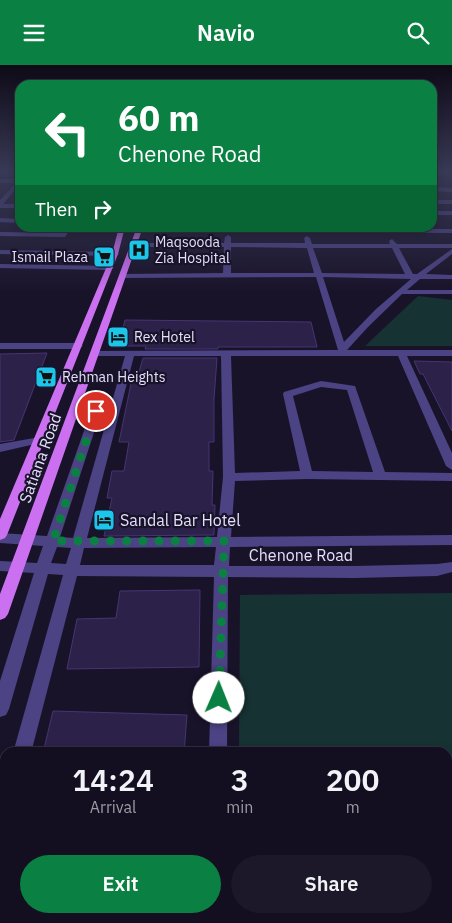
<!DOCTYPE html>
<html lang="en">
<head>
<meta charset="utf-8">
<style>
  :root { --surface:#130e20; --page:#1c1729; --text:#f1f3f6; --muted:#9d9ca5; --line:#322e3e; --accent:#0b8043 }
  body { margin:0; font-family:"IBM Plex Sans",sans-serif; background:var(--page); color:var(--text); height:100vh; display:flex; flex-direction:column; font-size:19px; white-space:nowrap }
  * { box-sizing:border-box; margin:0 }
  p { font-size:16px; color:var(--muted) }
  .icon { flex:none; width:28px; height:28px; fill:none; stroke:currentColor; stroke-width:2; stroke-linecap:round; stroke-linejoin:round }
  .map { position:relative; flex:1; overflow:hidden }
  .drawer { position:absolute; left:0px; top:682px; width:452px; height:176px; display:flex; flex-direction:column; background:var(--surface); border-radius:15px 15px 0 0; box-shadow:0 2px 8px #0003,0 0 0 1px var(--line) }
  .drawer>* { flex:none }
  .guide { position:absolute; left:15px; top:15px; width:422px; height:152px; border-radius:15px; box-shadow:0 2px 8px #0003,0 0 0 1px var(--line); background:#0b8043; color:#fff; overflow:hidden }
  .pin { position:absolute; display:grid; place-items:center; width:42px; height:42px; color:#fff; margin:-21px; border:2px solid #fff; border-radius:50%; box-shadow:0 1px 5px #0007 }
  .me { position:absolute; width:55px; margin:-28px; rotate:1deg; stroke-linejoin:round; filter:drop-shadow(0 0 4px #0008) }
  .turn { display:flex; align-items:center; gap:18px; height:105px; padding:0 20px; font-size:22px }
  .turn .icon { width:65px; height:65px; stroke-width:2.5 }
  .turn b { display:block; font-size:35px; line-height:42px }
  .then { display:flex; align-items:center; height:48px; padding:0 20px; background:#0003; gap:10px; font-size:19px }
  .eta { display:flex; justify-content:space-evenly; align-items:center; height:85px; text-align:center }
  .eta b { font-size:30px; font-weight:600; line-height:35px }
  .button { display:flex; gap:10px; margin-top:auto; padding:10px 20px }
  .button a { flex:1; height:58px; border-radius:30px; background:var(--accent); color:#fff; font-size:20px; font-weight:600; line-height:58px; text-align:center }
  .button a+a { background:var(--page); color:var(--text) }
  header { display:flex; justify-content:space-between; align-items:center; height:65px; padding:0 20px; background:var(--accent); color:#fff; font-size:22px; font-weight:600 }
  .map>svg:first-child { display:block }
  .green { fill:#173233 }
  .building { fill:#2c2149; stroke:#463573 }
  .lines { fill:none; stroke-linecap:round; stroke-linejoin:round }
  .minor { fill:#4b4384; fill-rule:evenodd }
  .major { fill:#cc70f2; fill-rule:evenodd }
  .route { stroke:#0b8043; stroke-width:9; stroke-dasharray:0 16.2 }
  .labels { text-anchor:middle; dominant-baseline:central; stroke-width:4.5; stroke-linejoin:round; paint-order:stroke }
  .far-poi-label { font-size:14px; fill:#e5dffc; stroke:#19132a; text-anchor:start }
  .street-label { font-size:16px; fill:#e5dffc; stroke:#19132a }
  .poi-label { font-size:16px; fill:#e5dffc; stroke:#19132a; text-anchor:start }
</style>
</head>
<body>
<header><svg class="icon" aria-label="menu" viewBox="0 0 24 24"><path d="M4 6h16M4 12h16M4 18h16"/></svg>Navio<svg class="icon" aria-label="search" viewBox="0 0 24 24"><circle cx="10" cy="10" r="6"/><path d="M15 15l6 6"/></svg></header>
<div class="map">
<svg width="452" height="858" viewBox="0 0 452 858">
  <rect width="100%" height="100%" fill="#19132a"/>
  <path class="green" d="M418 231 452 235V281H365Z
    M452 528V858H238V854H448V688L239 687 240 530Z"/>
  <path class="building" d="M125 255 311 257 317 282H218V284H145L146 281H118Z
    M47 288 14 375 0 377V289Z
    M143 293H217L214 334V377H209V406H213L212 440H215L214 470 104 471 112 433H107L112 406H124L129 377H119L132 314H137Z
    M414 296 452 297V366L423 309H420Z
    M200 525 199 602 67 604 77 554 116 553 120 526Z
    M53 646 187 650 184 688H43Z"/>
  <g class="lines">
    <path class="minor" d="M432 107H452V110L432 109Z
      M0 114H20V119L3 139H20V143H0V135L16 118H0Z
      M432 122 452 123V127L432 126Z
      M432 135H452V139H432Z
      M432 146H452V150H432Z
      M0 153 20 154V158L0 157Z
      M66 162H72L65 172 0 171V167L63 168Z
      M139 163 452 164V168L137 166Z
      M228 170 231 172V178H305L304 173 307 171 310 173 312 179H390L389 176 392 174 397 179H452V183H399L413 209H417L452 184V189L426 209 452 210V214H420L407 225H452V229H402L368 262 347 285H452V291H407L452 388V405L446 401 398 291H231L235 408 300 406 283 329 284 327 321 316 355 321 385 407 452 408V416L307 414 235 416 231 472 452 470V480L230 482 229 501H355L437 499 452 497V507L437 511 355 513 228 512 227 688H209L214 512 77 511 31 688H13L63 510 48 509 9 644 6 650 0 652V616L34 508 0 506V496L37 498 43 481 0 478V468L47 471 91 346 96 343 101 346 60 472 73 473 125 291H95L92 290V286L338 285 316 212 123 213 119 211 123 209 223 208 224 182H134L131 180 134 178H224L225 172ZM231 182 307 183 314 208H231ZM313 183H392L405 209 322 208ZM323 212 411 214 376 244 344 277ZM134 291H221L223 412 217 472 87 473ZM321 322 347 325 373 407 312 406 293 331ZM57 482 71 483 66 499 51 498ZM216 482 214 500H80L84 483Z
      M0 185 116 187 119 189 116 191 0 189Z
      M0 199 110 201 114 203 110 205 0 203Z
      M0 278H78L83 281 78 284H0Z
      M40 372 46 375 44 377 0 387V379Z
      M5 740V777L0 779V742Z
      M204 854H226V858H204Z"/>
    <path class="major" d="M119 162H125L118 189 7 470 5 473 0 475V454L112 189Z
      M137 162H143L8 549 5 553 0 555V529Z"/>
  </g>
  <linearGradient id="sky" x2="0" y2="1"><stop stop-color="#0e0a17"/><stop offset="0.47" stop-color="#383955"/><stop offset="1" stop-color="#383955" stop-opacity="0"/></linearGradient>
  <rect width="452" height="227" fill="url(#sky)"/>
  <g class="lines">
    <path class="route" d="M96 346 53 476H224L219 633"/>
  </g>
  <defs>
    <g id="hospital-square" transform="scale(1.125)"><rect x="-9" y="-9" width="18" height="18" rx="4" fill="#1cc6eb" stroke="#19132a"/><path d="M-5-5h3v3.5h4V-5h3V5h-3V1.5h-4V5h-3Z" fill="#111"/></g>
    <g id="supermarket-square" transform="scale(1.125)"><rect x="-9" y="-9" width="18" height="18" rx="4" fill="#1cc6eb" stroke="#19132a"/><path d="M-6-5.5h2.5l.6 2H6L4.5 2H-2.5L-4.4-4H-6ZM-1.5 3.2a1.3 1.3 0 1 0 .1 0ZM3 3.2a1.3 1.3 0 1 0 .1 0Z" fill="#111"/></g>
    <g id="hotel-square" transform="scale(1.125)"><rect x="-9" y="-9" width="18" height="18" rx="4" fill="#1cc6eb" stroke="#19132a"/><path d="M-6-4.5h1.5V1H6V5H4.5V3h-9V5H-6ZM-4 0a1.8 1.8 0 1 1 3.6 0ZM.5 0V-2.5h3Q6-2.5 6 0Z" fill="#111"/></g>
  </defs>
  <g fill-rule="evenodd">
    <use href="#hospital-square" x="139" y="185"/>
    <use href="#supermarket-square" x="104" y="192"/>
    <use href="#hotel-square" x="118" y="272"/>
    <use href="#supermarket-square" x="46" y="312"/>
    <use href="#hotel-square" x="104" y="455"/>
  </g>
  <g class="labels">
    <g class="far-poi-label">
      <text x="155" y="177">Maqsooda<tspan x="155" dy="16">Zia Hospital</tspan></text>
      <text x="88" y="192" text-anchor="end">Ismail Plaza</text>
      <text x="134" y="272">Rex Hotel</text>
      <text x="62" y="312">Rehman Heights</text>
    </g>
    <g class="street-label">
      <text transform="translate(40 393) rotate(-70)">Satiana Road</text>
      <text x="301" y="490">Chenone Road</text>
    </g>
    <g class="poi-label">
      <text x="120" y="455">Sandal Bar Hotel</text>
    </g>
  </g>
</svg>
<div class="pin" style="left:96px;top:346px;background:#d93025"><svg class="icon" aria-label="arrive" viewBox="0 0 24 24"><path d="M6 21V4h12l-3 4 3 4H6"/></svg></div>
<svg class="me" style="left:219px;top:633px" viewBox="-20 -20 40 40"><circle r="19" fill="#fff"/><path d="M0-13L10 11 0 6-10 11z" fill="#0b8043"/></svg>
<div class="guide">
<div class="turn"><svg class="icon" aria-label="left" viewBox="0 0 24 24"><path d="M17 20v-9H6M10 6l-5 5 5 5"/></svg><div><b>60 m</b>Chenone Road</div></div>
<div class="then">Then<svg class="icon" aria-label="right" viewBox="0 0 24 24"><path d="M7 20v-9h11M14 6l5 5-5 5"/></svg></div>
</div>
<section class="drawer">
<div class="eta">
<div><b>14:24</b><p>Arrival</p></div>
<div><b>3</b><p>min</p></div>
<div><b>200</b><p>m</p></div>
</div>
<div class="button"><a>Exit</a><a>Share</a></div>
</section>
</div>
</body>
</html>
